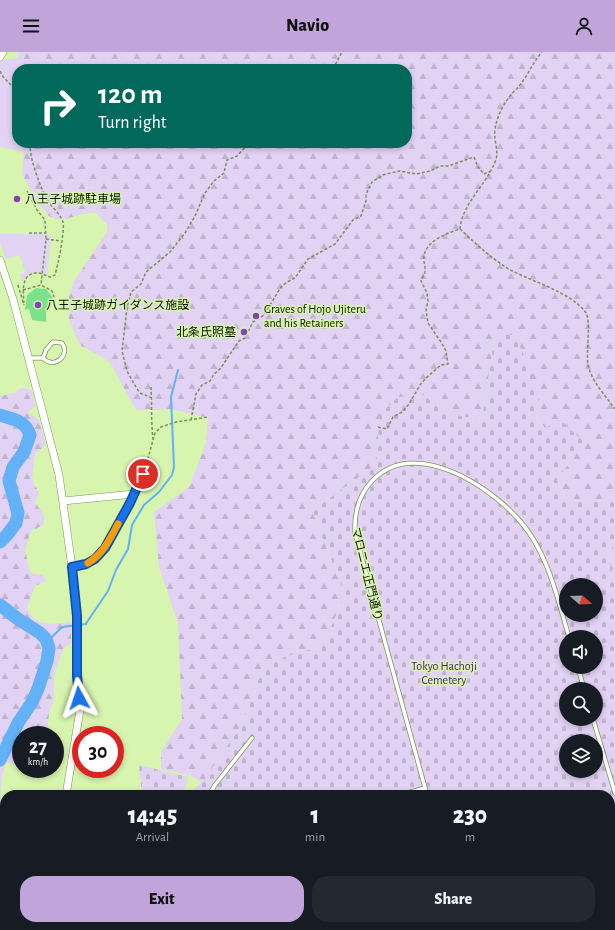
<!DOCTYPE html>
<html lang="en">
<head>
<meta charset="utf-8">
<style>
  :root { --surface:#171b24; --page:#242831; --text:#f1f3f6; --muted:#9ea1a6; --accent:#c0a4da }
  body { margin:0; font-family:"Alegreya Sans","Noto Sans JP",sans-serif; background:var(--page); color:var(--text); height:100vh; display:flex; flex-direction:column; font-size:15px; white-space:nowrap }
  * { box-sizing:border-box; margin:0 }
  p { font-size:13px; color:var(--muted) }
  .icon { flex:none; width:22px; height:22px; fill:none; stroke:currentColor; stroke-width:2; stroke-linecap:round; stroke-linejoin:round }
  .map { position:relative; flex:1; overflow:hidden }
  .details { position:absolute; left:0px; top:738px; width:615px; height:140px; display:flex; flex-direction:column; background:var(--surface); border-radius:16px 16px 0 0; box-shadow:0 2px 6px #0003 }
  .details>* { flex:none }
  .hud { position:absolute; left:12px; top:12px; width:400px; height:84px; border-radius:16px; box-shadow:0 2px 6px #0003; background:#00695c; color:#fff; overflow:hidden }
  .needle { width:26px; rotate:109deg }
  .fabs { position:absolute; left:559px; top:526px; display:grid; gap:8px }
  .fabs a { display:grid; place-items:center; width:44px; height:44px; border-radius:50%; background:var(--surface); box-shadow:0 2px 6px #0003; font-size:20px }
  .speed { position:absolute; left:12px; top:674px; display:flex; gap:8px; font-size:20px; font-weight:700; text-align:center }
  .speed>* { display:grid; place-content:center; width:52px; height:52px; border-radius:50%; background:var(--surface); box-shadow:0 2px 6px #0003; line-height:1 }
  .speed small { font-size:10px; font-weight:400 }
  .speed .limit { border:6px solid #d22; background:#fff; color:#111 }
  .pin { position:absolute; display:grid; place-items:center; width:34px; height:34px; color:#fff; margin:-17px; border:2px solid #fff; border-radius:50%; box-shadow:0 1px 4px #0007 }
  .me { position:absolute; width:44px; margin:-22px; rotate:355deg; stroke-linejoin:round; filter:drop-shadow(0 0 3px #0008) }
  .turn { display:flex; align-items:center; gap:14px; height:84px; padding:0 20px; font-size:18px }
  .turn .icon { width:52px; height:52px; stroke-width:2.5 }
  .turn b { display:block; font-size:28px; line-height:34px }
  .eta { display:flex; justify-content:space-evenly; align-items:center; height:68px; text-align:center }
  .eta b { font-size:24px; font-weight:800; line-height:28px }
  .primary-button { display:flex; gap:8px; margin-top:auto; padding:8px 20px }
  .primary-button a { flex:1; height:46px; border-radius:16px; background:var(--accent); color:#111; font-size:16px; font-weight:800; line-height:46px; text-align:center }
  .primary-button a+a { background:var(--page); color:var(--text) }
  header { display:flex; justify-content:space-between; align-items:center; height:52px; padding:0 20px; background:var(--accent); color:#111; font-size:18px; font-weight:800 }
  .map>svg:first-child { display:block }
  .grass { fill:#e2d2f4 }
  .forest { fill:url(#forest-firs) }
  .cemetery { fill:url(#cemetery-stones); fill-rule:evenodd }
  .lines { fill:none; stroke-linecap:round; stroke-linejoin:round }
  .stream { stroke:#63b1f6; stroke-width:2 }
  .river { stroke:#63b1f6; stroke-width:13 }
  .building { fill:#7ae389 }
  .service-casing { stroke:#7b9654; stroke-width:5 }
  .minor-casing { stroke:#7b9654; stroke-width:8 }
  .path { stroke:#7a8e5e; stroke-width:1.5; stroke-dasharray:3 2; stroke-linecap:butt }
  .service { stroke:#fff; stroke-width:3.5 }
  .minor { stroke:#fff; stroke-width:7 }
  .route-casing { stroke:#114b97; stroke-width:10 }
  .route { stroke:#1a73e8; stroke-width:7 }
  .slow { stroke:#f59e0b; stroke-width:7 }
  .poi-dot { fill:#8543b8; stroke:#d7f5af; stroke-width:1.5 }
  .labels { text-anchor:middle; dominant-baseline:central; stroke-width:3; stroke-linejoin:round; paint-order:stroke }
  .poi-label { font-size:12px; fill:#0e1700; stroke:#d7f5af; text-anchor:start }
  .street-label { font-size:12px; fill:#0e1700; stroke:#d7f5af }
  .park-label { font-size:12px; fill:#4e1574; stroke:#d7f5af }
</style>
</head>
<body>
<header><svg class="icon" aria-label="menu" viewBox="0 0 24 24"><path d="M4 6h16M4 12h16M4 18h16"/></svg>Navio<svg class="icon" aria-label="person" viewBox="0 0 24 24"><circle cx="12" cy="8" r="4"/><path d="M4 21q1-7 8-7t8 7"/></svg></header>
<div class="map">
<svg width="615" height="878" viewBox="0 0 615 878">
  <defs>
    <pattern id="forest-firs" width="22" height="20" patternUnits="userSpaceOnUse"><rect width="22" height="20" fill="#e2d2f4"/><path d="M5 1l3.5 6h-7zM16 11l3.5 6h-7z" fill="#c1b4cf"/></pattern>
    <pattern id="cemetery-stones" width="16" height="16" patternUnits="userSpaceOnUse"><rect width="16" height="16" fill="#e2d2f4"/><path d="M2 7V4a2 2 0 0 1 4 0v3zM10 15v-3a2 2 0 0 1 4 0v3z" fill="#c1b4cf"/></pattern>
  </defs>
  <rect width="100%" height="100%" fill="#d7f5af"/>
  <path class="grass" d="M17 6V24L14 33 17 41V91H33L34 97 24 100 0 95V10L1 8Z
    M0 182H47L51 184 47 224 42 220 29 222 22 230 20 222 25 220 20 203 6 207 0 190Z"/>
  <path class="forest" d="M19 0H615V442L601 450 566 447 557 428 584 389 545 376 533 362 495 282 482 368 445 361 424 343 379 364 377 412 312 459 345 542 323 594 275 608 260 624 241 674 202 731 190 723 161 717V700L182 667 178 571 159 515 154 460 189 435 206 391 208 366 174 358H136L110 310 80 293 69 268V245L74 229 107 180V172L96 161 90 160 65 167H56L49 164 37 150 22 122 24 100 34 97 33 91H407V17H18L17 6Z
    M21 336H27L32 339 35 355 27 360 39 368 46 392 35 402 32 427 39 441 35 451C39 455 48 466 43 473 41 475 34 477 31 479L25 497 30 521 42 523 47 529 35 534 27 556C35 576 53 572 71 570V591L63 597 54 624V645L49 662 47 683H21V712L6 710 2 724 0 753V344L15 341Z
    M615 489V525L607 505Z
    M0 786 5 794V832L1 836 0 871Z"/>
  <path class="cemetery" d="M495 282 515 283 541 343 533 362 545 376 560 368 584 390 557 428 566 447 601 450 615 442V489L607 505 615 525V878H147L148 873H610V743H185L202 731 241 674 260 624 275 608 323 594 345 542 312 459 377 412 379 364 398 345 424 343 445 361 482 368ZM566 533H596V563H566ZM566 585H596V615H566ZM566 637H596V667H566ZM566 689H596V719H566Z
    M139 713 188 725 183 743H142Z"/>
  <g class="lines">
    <path class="stream" d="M47 590 62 575 86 572 87 570 108 539 116 518 128 497 132 473 144 453 159 440 172 423 174 415 171 345 178 318"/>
    <path class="river" d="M0 363C14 368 25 368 30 383L24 400 13 415 9 429 18 461 16 471 7 483 0 490
      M0 553 18 567 40 581 46 587 49 596 47 609 38 637 32 650 18 671 0 708"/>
  </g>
  <path class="building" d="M36 236 46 237 53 246 51 255 46 260V270L32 268 29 257 25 258 27 243Z"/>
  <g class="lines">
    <g class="service-casing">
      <path id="service" d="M29 306H43C54 318 71 303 62 291L53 290 46 298 43 306
        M578 615 584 637
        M593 667 615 741
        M209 743 215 733 252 686
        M400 743 425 736
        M427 743 355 481C354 461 359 442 373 428 415 385 490 434 520 469 548 501 557 545 569 585
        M610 833 615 830
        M233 873 238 878
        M417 878 462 875 469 873"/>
    </g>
    <g class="minor-casing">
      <path id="minor" d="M0 5 3 0
        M0 208 13 247 59 423 72 515 77 564V623L80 658 66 743
        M63 449 134 442
        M72 515 86 512 95 507 105 496 130 451 143 423
        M43 878V873"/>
    </g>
    <path class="path" d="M333 17 342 0
      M0 19C3 28 13 32 17 41
      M27 139 37 158 45 168 46 187 41 233
      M460 177C475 191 490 205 507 216 529 229 572 240 586 261 591 269 586 301 588 313 592 330 605 343 615 357
      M460 177C462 152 486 133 495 110 500 99 493 89 495 77 497 65 502 54 510 44 513 40 517 37 520 33 528 23 533 10 542 0
      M29 181H46
      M46 187 61 189
      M18 233 24 253
      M23 238 41 233 52 239 54 245
      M23 251 24 250C23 239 21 220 38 221 42 221 46 224 50 225L55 223C58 213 65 179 63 170 60 161 51 155 47 147 40 135 29 105 30 91
      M151 335C152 352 151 371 153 387
      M152 346 140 341 134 332 127 319 122 299 127 256 131 240 141 232 146 220 170 200 185 181 195 164 205 141 214 129 224 121 227 108 237 104 249 91
      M191 368 196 342 202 333 210 329 214 322 220 317 239 289 245 286 253 270 264 263 281 235 287 230 295 226 308 207 335 192 353 168 361 164 366 149V142L372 130 383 123 399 119 416 122 430 119 440 114H448L474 105 478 115 484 122 491 119
      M378 375 387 377 393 365 402 360 409 352 420 333 426 326 441 313 448 312 446 299 441 290 428 271 426 258 428 249 427 241 421 229C422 226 425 222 425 220 426 215 423 210 424 204 426 189 447 181 460 177
      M145 417 155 381 161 375 176 370 208 365"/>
    <use href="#service" class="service"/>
    <use href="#minor" class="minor"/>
  </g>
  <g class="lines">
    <g class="route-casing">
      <path id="route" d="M79 646 77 623V564L72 515 86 512 95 507 105 496 130 451 143 422"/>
    </g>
    <use href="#route" class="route"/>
    <path class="slow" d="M88 511C103 502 110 487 118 472"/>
  </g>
  <g class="poi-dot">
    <circle cx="17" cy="147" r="4"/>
    <circle cx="38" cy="253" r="4"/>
    <circle cx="256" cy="264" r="4"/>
    <circle cx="244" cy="280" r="4"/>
  </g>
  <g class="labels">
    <g class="poi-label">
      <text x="25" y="147">八王子城跡駐車場</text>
      <text x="46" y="253">八王子城跡ガイダンス施設</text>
      <text x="264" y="257">Graves of Hojo Ujiteru<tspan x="264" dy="14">and his Retainers</tspan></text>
      <text x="236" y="280" text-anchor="end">北条氏照墓</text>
    </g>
    <g class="street-label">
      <text transform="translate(367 522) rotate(76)">マロニエ正門通り</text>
    </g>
    <g class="park-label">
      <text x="444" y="614">Tokyo Hachoji<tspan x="444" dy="14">Cemetery</tspan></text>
    </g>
  </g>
</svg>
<div class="fabs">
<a><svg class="needle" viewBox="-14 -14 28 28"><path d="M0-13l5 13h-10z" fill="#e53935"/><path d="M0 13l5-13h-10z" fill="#9ea1a6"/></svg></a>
<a><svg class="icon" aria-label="sound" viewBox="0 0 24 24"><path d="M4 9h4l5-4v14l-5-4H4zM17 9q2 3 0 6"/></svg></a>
<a><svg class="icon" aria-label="search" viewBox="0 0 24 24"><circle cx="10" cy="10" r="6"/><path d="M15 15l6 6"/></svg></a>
<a><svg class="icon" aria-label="layers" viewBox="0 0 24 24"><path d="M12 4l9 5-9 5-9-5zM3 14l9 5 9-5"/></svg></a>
</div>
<div class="speed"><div>27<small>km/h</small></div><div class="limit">30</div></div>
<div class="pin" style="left:143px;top:422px;background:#d93025"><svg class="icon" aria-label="arrive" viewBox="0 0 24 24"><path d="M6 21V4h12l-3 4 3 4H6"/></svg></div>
<svg class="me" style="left:79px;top:646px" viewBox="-20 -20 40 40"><path d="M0-17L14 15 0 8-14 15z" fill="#1a73e8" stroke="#fff" stroke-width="4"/></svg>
<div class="hud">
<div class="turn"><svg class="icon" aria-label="right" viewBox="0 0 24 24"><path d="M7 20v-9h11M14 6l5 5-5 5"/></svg><div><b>120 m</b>Turn right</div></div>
</div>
<section class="details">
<div class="eta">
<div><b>14:45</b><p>Arrival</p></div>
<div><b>1</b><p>min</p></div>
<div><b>230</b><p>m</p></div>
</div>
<div class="primary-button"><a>Exit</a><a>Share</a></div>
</section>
</div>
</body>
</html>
